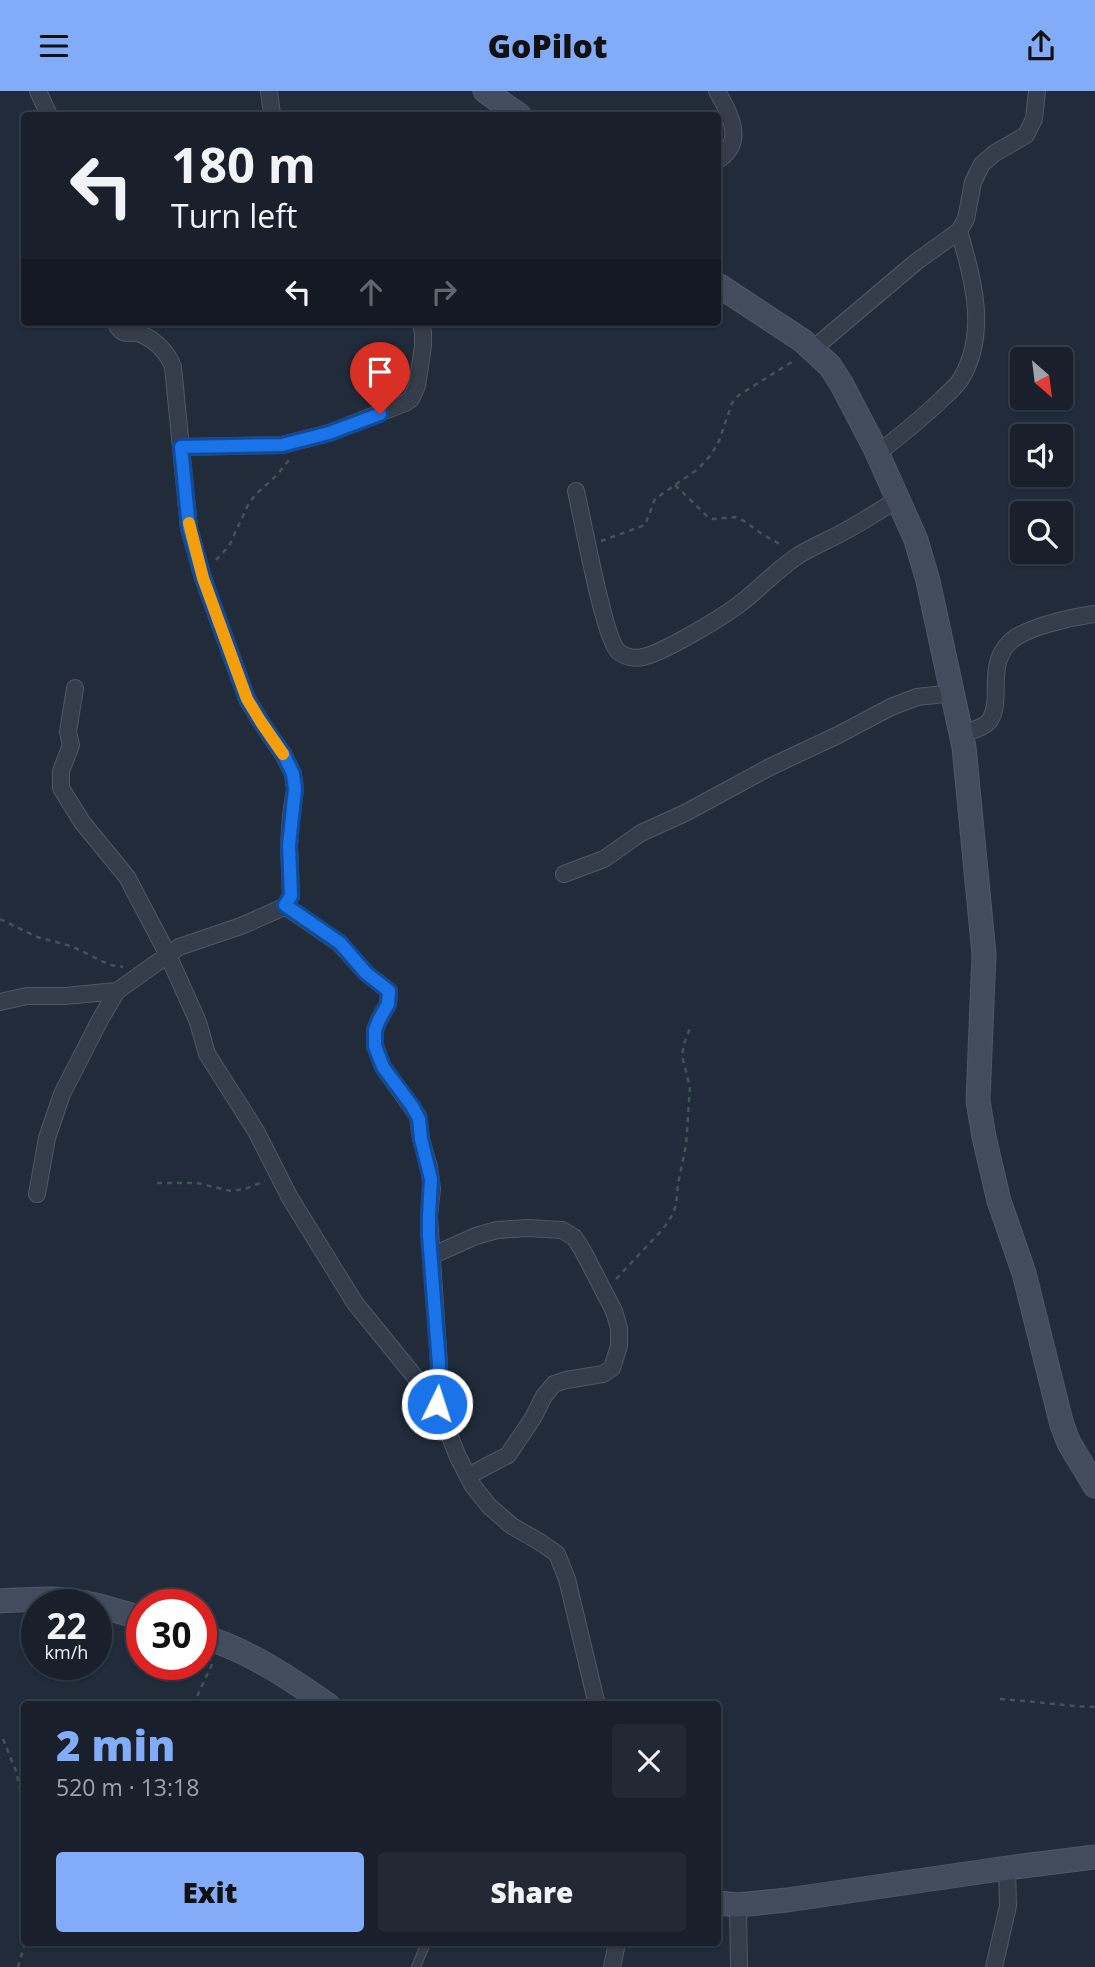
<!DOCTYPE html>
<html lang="en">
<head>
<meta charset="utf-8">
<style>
  :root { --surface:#19202c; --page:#222834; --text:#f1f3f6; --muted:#9fa3a9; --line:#373e48; --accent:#83acf8 }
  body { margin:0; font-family:"Open Sans",sans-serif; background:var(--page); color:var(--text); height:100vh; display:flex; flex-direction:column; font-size:26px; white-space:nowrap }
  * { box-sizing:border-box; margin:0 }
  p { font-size:23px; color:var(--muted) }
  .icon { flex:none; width:38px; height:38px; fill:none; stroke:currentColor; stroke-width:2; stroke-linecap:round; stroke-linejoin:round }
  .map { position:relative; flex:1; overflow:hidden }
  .drawer { position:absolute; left:21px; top:1610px; width:700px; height:245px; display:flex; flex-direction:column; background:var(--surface); border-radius:7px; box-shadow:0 2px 5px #0004,0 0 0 2px var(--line) }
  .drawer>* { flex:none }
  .guide { position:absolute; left:21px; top:21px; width:700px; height:214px; border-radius:7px; box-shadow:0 2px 5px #0004,0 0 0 2px var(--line); background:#19202c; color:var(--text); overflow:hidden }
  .needle { width:46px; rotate:152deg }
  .buttons { position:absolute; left:1010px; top:256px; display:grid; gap:14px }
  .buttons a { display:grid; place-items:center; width:63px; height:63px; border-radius:7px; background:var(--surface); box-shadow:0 2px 5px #0004,0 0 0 2px var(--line); font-size:35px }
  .speed { position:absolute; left:21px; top:1498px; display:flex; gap:14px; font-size:35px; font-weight:700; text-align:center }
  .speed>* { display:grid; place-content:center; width:91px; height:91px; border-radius:50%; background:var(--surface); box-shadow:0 2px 5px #0004,0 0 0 2px var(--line); line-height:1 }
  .speed small { font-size:18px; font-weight:400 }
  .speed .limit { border:10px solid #d22; background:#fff; color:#111 }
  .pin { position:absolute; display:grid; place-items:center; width:60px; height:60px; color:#fff; margin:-72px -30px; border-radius:50% 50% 50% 0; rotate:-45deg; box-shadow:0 0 7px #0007 }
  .pin .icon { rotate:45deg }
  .me { position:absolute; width:77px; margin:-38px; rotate:4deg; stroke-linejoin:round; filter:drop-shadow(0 0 5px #0008) }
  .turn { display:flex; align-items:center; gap:24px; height:147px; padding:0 35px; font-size:32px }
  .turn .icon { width:91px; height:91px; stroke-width:2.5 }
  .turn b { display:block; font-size:49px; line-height:60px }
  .lanes { display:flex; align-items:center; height:66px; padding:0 35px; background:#0003; justify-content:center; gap:35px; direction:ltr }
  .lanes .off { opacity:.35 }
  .round { display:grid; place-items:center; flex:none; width:74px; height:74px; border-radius:7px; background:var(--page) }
  .head { display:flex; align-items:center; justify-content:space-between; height:119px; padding:0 35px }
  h1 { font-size:42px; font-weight:800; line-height:52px; color:var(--accent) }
  .button { display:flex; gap:14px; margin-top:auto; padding:14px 35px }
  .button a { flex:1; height:80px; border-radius:7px; background:var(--accent); color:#111; font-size:28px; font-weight:800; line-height:80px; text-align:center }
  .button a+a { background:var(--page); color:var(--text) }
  header { display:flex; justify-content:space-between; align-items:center; height:91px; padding:0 35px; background:var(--accent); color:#111; font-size:32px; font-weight:800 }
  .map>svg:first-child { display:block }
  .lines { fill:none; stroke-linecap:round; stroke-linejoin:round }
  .lane-casing { stroke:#505865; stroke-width:10 }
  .street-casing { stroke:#505865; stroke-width:18 }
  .secondary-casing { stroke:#505865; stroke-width:25 }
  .path { stroke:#415458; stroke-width:2.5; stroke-dasharray:5 5; stroke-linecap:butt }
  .lane { stroke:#353d4a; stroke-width:8 }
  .street { stroke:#353d4a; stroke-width:16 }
  .secondary { stroke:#434c5d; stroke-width:23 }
  .route-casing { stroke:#114b97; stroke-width:18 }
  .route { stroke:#1a73e8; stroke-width:12 }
  .slow { stroke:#f59e0b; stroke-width:12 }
</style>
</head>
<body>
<header><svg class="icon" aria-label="menu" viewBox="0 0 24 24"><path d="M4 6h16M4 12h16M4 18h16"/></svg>GoPilot<svg class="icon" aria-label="share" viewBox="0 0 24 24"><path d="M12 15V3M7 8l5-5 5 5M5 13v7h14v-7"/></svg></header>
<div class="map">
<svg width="1095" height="1876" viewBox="0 0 1095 1876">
  <rect width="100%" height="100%" fill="#212b3a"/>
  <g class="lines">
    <g class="lane-casing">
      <path id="lane" d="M416 1876 426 1852"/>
    </g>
    <g class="street-casing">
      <path id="street" d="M38 0 49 24
        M269 0 272 24
        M717 0C730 23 746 51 718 69
        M813 258 916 171 959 140 966 128 973 91 982 73 995 62 1026 44 1034 28 1037 0
        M181 356 282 354 329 342 405 312 411 308 417 295 423 255V241L420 231
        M878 362C901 344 923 327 944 306 950 300 958 294 962 286 988 241 973 187 959 140
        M576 400C582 425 604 548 618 560 624 566 635 568 643 566 663 562 719 528 737 515 759 499 776 479 799 464 814 455 831 448 847 439 864 430 880 419 897 409
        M75 597 68 641 71 654 61 680V697L82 731 127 786 168 864 198 931 207 963 256 1040 290 1107 355 1212 437 1313 458 1366 473 1395 489 1415 512 1435 540 1451 557 1463 567 1488 597 1614
        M961 642C971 640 984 637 990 629 1003 609 986 575 1009 552 1024 536 1073 526 1095 523
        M564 783 604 768 641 742 685 722 770 676 838 644 891 616 917 606 953 602
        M285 815 339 852 366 882 389 900 388 913 379 929 375 939V955L383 976 418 1025 421 1048 429 1076 432 1098 429 1125 439 1273 437 1313
        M0 911 27 905H65L117 900 179 856 241 835 275 820 285 815 291 805 289 754 291 724 295 698 293 683 284 665 261 631 247 608 203 487 189 437 173 276C168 262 156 250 143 244 130 237 125 250 115 231
        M37 1103 47 1047 62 1003 101 927 117 900
        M431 1165 476 1145 497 1139 528 1137 562 1139 574 1146 583 1160 614 1220 619 1237V1255L612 1277 603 1283 566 1289 554 1293 544 1305 533 1327 508 1364 468 1385
        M738 1814 739 1876
        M612 1876 617 1852
        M994 1876 1008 1815 1007 1777"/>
    </g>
    <g class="secondary-casing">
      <path id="secondary" d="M485 0 519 24
        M718 194 803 250 830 275 841 292 875 357 916 449 928 490 964 656 984 863 978 1010 984 1046 999 1110 1024 1182 1062 1334 1069 1352 1095 1395
        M0 1510C31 1508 64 1505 94 1514
        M96 1514 142 1527
        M201 1545C248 1559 288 1586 328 1614
        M718 1812 738 1814 787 1809 1007 1777 1095 1766"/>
    </g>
    <path class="path" d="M675 394 708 426 713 428 735 426 744 430 762 443 783 455
      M601 450 645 434 655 408 698 378 711 364 719 350 732 312 739 304 795 269
      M216 469 229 455 248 414 255 404 277 384 289 369
      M0 828 37 846 71 855 110 874 123 876
      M157 1092H197L231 1100 245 1098 265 1090
      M616 1188 663 1138 673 1123 676 1114 678 1093 686 1054 690 996 682 965 684 953 690 937
      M1000 1608C1032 1610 1063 1615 1095 1616
      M193 1614 214 1569
      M3 1648 16 1680 24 1716
      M18 1876 25 1852"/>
    <use href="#lane" class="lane"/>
    <use href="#street" class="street"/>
    <use href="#secondary" class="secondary"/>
  </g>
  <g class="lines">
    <g class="route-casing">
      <path id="route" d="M380 323 329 342 282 354 181 356 189 437 203 487 247 608 261 631 284 664 293 683 295 698 289 754 291 805 285 814 340 852 366 882 389 900 388 913 379 929 375 939V955L383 976 412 1015 419 1028 421 1048 431 1088 429 1125V1145L439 1273 437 1313"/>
    </g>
    <use href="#route" class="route"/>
    <path class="slow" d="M189 432 203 487 247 608 261 631 283 663"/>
  </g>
</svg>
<div class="buttons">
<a><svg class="needle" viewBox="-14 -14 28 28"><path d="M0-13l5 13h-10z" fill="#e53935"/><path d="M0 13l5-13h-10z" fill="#9fa3a9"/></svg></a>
<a><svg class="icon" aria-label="sound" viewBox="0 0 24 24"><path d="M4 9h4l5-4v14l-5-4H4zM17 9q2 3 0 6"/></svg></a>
<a><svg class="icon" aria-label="search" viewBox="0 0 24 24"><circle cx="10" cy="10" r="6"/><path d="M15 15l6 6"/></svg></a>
</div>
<div class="speed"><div>22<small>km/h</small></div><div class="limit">30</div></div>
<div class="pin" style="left:380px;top:323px;background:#d93025"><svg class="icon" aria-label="arrive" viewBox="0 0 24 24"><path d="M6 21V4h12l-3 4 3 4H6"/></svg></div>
<svg class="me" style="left:437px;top:1313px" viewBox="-20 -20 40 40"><circle r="17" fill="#1a73e8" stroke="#fff" stroke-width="3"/><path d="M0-11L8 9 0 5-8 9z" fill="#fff"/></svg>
<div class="guide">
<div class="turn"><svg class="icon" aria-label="left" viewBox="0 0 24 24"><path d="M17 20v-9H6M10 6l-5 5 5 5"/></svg><div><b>180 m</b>Turn left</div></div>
<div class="lanes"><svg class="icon" aria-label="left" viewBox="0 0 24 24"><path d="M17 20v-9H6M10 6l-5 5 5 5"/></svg><svg class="icon off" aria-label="ahead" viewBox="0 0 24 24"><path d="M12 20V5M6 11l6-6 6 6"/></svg><svg class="icon off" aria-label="right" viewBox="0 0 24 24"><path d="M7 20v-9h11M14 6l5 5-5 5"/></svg></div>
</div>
<section class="drawer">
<div class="head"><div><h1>2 min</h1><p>520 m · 13:18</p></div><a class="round"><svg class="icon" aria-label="close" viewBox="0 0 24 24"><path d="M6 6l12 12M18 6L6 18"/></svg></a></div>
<div class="button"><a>Exit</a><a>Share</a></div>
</section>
</div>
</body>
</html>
